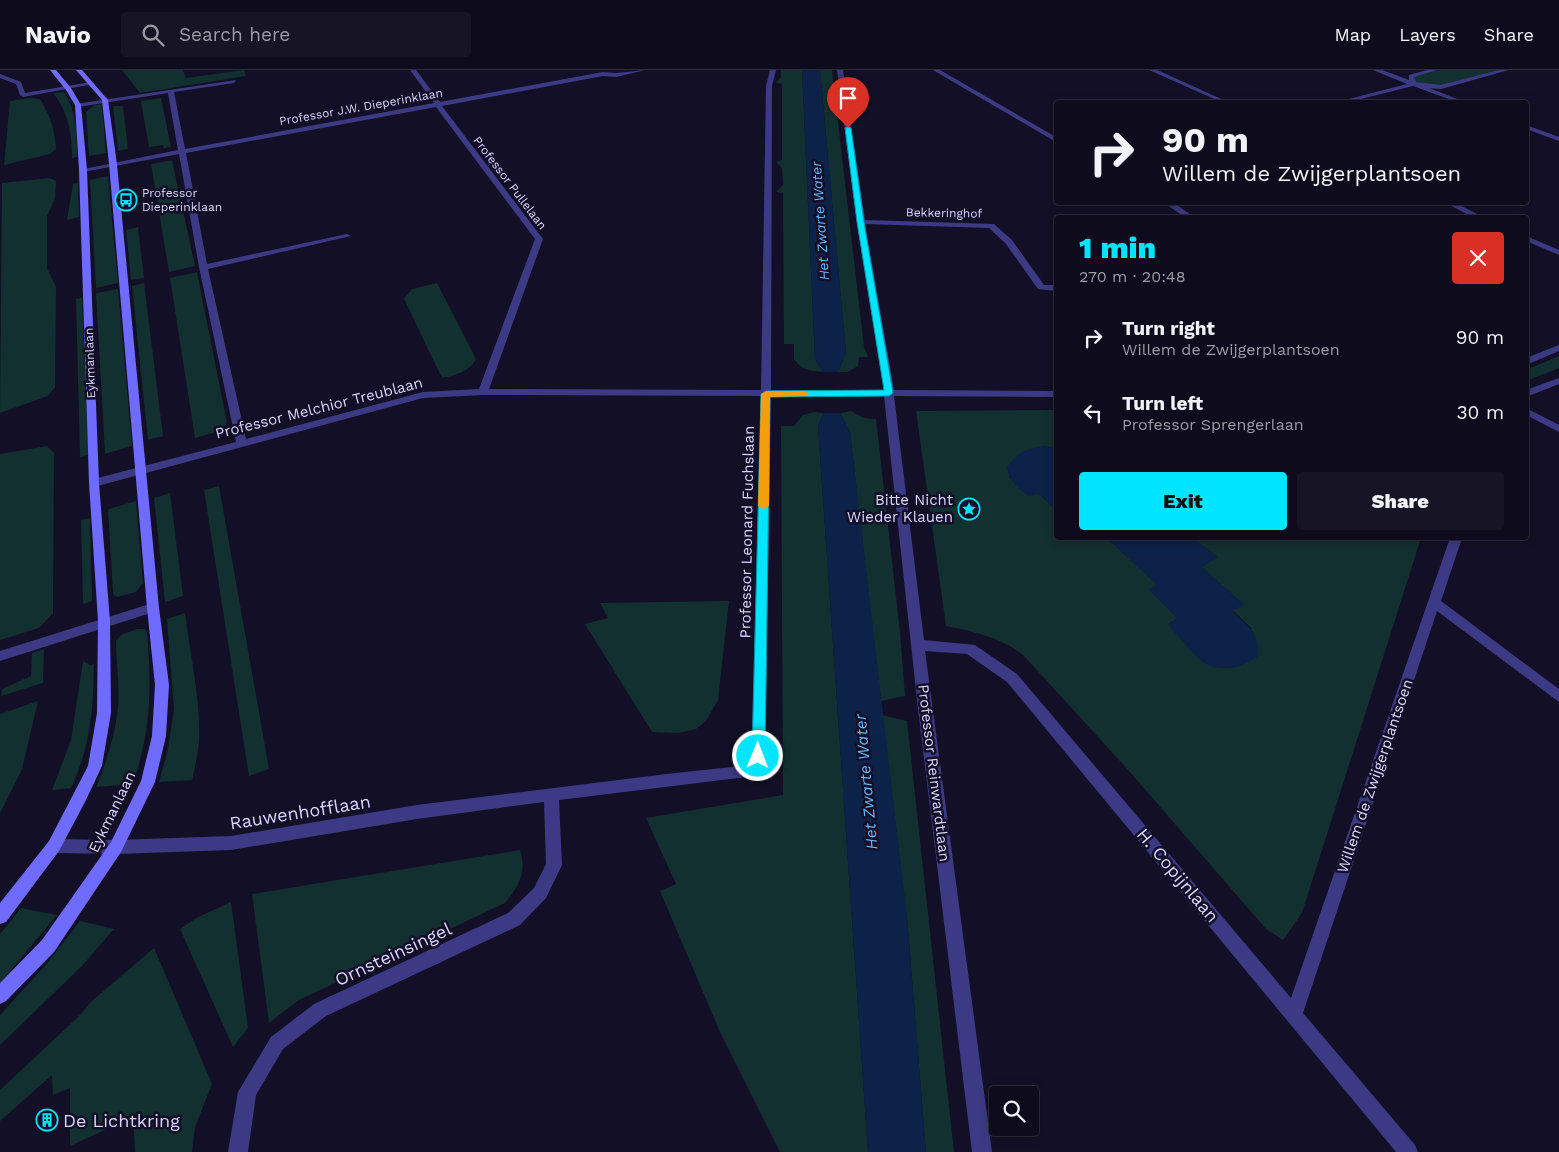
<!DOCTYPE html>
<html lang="en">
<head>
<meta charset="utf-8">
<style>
  :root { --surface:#0e0b1c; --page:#171425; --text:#f1f3f6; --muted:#9b9ba3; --line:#2e2b3b; --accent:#00e5ff }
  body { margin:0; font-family:"Work Sans",sans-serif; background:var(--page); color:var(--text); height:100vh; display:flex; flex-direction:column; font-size:19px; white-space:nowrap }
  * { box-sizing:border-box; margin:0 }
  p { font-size:16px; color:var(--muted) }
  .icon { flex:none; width:28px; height:28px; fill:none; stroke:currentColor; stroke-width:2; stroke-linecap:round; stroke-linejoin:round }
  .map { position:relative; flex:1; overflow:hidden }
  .sheet { position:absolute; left:1054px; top:145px; width:475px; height:325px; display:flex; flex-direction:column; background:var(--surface); border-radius:5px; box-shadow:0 2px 12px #0003,0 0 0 1px var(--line) }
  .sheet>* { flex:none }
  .hud { position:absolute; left:1054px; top:30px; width:475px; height:105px; border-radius:5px; box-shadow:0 2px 12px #0003,0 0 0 1px var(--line); background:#0e0b1c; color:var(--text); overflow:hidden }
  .fabs { position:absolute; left:989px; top:1016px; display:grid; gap:10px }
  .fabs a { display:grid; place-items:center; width:50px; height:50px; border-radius:5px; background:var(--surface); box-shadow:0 2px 12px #0003,0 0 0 1px var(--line); font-size:25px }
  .pin { position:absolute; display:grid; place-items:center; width:42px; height:42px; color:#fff; margin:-51px -21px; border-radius:50% 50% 50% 0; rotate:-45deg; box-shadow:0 0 5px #0007 }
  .pin .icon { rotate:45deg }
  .me { position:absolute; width:55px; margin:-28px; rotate:1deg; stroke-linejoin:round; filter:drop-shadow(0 0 4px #0008) }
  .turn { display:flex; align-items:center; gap:18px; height:105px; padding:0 25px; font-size:22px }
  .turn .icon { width:65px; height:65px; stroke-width:2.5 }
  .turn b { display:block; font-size:35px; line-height:42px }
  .round { display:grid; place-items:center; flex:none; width:52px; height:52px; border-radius:5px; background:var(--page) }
  .overview { display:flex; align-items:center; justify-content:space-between; height:85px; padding:0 25px }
  h1 { font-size:30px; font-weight:800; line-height:38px; color:var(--accent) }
  .primary-button { display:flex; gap:10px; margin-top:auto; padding:10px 25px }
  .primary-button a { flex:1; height:58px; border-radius:5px; background:var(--accent); color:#111; font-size:20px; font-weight:800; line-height:58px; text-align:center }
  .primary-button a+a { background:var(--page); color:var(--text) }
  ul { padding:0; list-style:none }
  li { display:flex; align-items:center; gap:15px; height:75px; padding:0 25px }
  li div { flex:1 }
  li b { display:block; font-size:19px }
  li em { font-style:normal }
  header { display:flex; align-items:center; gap:30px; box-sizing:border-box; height:70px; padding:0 25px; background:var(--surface); border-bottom:1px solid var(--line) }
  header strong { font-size:24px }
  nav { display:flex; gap:28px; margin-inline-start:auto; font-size:18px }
  .search { width:350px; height:45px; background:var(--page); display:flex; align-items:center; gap:12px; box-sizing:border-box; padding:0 18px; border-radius:5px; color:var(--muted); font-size:19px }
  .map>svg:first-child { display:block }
  .green { fill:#12302f }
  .water { fill:#0c2248 }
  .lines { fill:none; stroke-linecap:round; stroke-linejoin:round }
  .street { fill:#3d3a85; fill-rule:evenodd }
  .secondary { fill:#6f6bff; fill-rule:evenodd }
  .route { fill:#00e5ff; stroke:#0095a6 }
  .slow { fill:#f59e0b }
  .labels { text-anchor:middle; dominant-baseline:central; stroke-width:5; stroke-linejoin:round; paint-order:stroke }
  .far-street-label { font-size:12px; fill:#d9d4ff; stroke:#130f26 }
  .far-poi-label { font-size:12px; fill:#d9d4ff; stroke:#130f26; text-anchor:start }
  .far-water-label { font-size:14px; font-style:italic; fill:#62b6ff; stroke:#130f26 }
  .street-label { font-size:15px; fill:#d9d4ff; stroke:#130f26 }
  .poi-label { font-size:15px; fill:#d9d4ff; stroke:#130f26; text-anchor:end }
  .water-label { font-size:16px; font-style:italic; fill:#62b6ff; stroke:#130f26 }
  .near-street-label { font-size:18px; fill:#d9d4ff; stroke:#130f26 }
  .near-poi-label { font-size:18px; fill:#d9d4ff; stroke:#130f26; text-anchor:start }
</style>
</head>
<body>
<header>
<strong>Navio</strong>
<div class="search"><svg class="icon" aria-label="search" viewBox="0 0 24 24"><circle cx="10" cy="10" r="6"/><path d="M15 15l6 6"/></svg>Search here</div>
<nav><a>Map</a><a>Layers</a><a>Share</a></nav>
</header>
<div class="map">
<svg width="1559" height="1082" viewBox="0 0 1559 1082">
  <rect width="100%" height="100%" fill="#130f26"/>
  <path class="green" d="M122 0H183L186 8 244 0 246 6 140 23Z
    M781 0H802L815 289 823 302C809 301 802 300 794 289V274H784L783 123 776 122 783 115 782 98 776 92 782 90V14L776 13 781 7Z
    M820 0H832L864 277 868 287H859L858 296 848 302H838L846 283Z
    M1434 0H1506L1441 17 1413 14 1411 6Z
    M64 22C77 42 77 64 77 87L72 88C72 64 69 43 53 23Z
    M29 28 40 29C50 45 55 60 56 79L50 84 4 95 10 31Z
    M161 28 171 77 164 78 163 75 149 77 141 31Z
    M102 34 106 83 89 86 86 42 95 35Z
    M113 36H123L128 79 118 81Z
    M172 90 195 196 169 202 151 94Z
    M108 106 118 213 96 218 90 110Z
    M50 108 56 111 55 128 47 146V198L56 217 55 317 48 326 0 343 2 113Z
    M78 113 79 147 67 150 73 114Z
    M138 157 144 208 131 210 126 160Z
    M197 202 227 353 220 361 195 368 170 208Z
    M144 213 163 366 148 370 132 216Z
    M437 213 476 289C470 301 455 306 442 308L404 229 412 219Z
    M118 219 132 376 105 384 96 223Z
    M82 228 88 385 80 387 76 229Z
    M1559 286V298L1526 311V300Z
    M1056 340V379L1044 376 1009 407 1029 426 1038 423 1056 440V468H1107L1158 515 1150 520 1177 548 1168 555 1252 559 1232 540 1243 534 1201 497 1217 487 1193 468H1421L1302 843 1283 870 1266 859 1130 702 1024 586C1002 567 974 562 946 556L916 341Z
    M851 341 864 348 876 349 900 562 905 626 881 631 850 362 840 343Z
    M814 342 824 343 818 356 868 1082H780L720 962 660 821 676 814 646 748 783 725 781 356H794L803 345Z
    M47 376 54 383 53 543 39 558 0 570V384Z
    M219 416 269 699 249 706 204 420Z
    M170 423 183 526 165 532 154 428Z
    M136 431 143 513 136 522 117 527 113 524 108 439Z
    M90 448 92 531 83 534 81 450Z
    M729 531 718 630 706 651 696 659 679 663 652 662 585 554 608 548 600 533Z
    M185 543C190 584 201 631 199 671 198 684 195 697 192 710L159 712 168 679 174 639 167 549Z
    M137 559H145L147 562C152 620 151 659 133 714L96 717C107 691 115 665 118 638 120 616 116 593 116 571L121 565Z
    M44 579 43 613 1 626 2 619 31 606 32 583Z
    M83 591 90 595 94 594C93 642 91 674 71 718L52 720 71 670Z
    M38 631 22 699 0 743V644Z
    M882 645 907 651 954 1082H926L907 848Z
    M520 780C527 801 519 817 505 833L299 930 269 953 252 824Z
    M231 832 248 958 233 977 180 859 198 847Z
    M21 838 57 845 0 913V864Z
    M80 851 114 859 81 897 0 975V945L44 897Z
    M154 878 212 1014 195 1057 192 1082H135L133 1047 70 1076V1018L53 1025 52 1005 0 1051V1020L77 948 93 930Z"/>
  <path class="water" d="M802 0H820L846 283 838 302H823L815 289Z
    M824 343H840L850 362 907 848 926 1082H868L818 356Z
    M1044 376 1056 379V440L1038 423 1029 426C1018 419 1010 411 1007 398 1017 382 1026 379 1044 376Z
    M1107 468H1193L1218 487 1202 497 1244 535 1232 541C1247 556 1261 563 1258 586 1244 597 1223 603 1206 594 1197 589 1177 564 1168 555L1177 548 1149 520 1157 515Z"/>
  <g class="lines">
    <path class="street" d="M410 0H416L440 32 603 2 616 3 646 0 616 7 603 6 442 36 543 169 489 319 761 320 766 16 770 0H776L772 16 771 320H884L857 152 837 0H843L865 150 994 154 1012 170 1044 215H1056V221L1038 219 1006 174 989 158 865 154 894 320 1056 321V327L894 326 924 570 975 575 1017 604 1291 928 1450 468H1462L1441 531 1559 619V632L1437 541 1303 943 1415 1075 1418 1082H1396L1007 612 967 584 925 581 992 1082H972L918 639 884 326H771L765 701 763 705 559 730 562 795 546 828 520 855 326 946 283 979 256 1025 248 1082H228L238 1022 271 967 314 934 508 843 534 818 546 794 544 732 417 749 231 780 116 784 54 783 49 781 46 776 49 771 54 769 116 770 231 766 417 735 675 703 751 695 761 326 483 325 423 328 94 417 89 413 90 410 236 372 199 197 179 84 83 102 79 100 178 80 168 23 78 37 76 34 236 10 234 13 174 22 185 79 434 33ZM436 37 535 169 479 319 423 322 246 369 208 199 351 166 347 164 207 194 186 83Z
      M933 0H940L1056 67V72Z
      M1149 0H1157L1228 32H1221Z
      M1373 0H1382L1409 10V5L1427 0H1437L1414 7 1416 12 1441 15 1499 0H1509L1441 19 1429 18 1465 32H1457L1413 16 1349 32H1340L1341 31 1407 14Z
      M0 4 21 12 25 23 91 12 94 14 23 27 20 25 16 14 0 8Z
      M1526 55 1559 67V71L1526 59Z
      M1163 132H1172L1196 148H1186Z
      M1444 132H1454L1485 148H1474Z
      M1526 166 1559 180V185L1526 171Z
      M1559 275V281L1526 295V288Z
      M1559 308V314L1526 327V320Z
      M1526 338 1559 355V362L1526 345Z
      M153 533 159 538 157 541 0 591V581Z"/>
    <path class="secondary" d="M50 0H56L71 18 81 35 87 100 99 413 110 551 111 643 102 696 85 732 59 781 6 852 0 854V833L49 771 88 696 97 643 98 551 89 413 79 100 75 35 66 20Z
      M76 0H82L108 30 117 94 159 538 169 615 166 666 155 712 121 782 54 882 6 931 0 934V913L42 870 111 772 141 711 152 666 155 615 147 538 109 94 102 30Z"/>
  </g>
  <path class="route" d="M848 56 851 58 864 152 893 323 889 326 770 327 765 686 763 690H754L752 686 761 324 766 321 884 320 857 152 845 58Z"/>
  <path class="slow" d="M766 321H805L809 324 805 326 770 327 769 436 764 439 758 436 761 324Z"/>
  <defs>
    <g id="bus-ring" transform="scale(1.125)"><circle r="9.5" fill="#130f26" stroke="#00e5ff" stroke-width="1.5"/><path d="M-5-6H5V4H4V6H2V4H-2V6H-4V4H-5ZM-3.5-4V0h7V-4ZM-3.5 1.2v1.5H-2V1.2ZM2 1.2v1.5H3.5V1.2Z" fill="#00e5ff"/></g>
    <g id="sight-ring" transform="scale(1.125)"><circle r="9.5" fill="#130f26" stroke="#00e5ff" stroke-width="1.5"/><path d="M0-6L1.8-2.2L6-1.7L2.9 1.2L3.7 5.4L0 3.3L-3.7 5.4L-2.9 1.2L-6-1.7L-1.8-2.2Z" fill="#00e5ff"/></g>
    <g id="building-ring" transform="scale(1.125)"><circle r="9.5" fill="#130f26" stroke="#00e5ff" stroke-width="1.5"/><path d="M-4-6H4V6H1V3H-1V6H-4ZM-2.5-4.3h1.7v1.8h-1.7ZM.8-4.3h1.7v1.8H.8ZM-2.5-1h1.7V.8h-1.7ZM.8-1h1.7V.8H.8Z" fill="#00e5ff"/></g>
  </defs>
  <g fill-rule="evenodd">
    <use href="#bus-ring" x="126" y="130"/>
    <use href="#sight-ring" x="969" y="439"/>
    <use href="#building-ring" x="47" y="1050"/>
  </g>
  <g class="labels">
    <g class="far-street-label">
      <text transform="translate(361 37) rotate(-10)">Professor J.W. Dieperinklaan</text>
      <text transform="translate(510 113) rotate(53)">Professor Pullelaan</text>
      <text transform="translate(944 143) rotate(1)">Bekkeringhof</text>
      <text transform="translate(90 293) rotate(-92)">Eykmanlaan</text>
    </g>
    <g class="far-poi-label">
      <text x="142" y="123">Professor<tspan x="142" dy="14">Dieperinklaan</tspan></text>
    </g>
    <g class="far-water-label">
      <text transform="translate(820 151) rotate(-94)">Het Zwarte Water</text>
    </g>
    <g class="street-label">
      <text transform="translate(319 338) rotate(-14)">Professor Melchior Treublaan</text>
      <text transform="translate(747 462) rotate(-89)">Professor Leonard Fuchslaan</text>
      <text transform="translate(934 703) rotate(83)">Professor Reinwardtlaan</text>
      <text transform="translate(1375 706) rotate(-71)">Willem de Zwijgerplantsoen</text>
      <text transform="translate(112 742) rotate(-64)">Eykmanlaan</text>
    </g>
    <g class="poi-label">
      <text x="953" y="430">Bitte Nicht<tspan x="953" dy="17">Wieder Klauen</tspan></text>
    </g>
    <g class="water-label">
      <text transform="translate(866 712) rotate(-95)">Het Zwarte Water</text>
    </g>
    <g class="near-street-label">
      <text transform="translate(300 742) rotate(-9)">Rauwenhofflaan</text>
      <text transform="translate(1178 805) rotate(50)">H. Copijnlaan</text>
      <text transform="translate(393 884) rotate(-25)">Ornsteinsingel</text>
    </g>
    <g class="near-poi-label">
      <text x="63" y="1050">De Lichtkring</text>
    </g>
  </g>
</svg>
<div class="fabs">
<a><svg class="icon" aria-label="search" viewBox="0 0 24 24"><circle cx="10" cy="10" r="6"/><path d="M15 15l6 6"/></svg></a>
</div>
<div class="pin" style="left:848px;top:58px;background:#d93025"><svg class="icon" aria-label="arrive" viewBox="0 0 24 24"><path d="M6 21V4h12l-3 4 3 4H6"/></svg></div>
<svg class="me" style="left:758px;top:686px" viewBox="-20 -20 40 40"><circle r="17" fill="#00e5ff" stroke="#fff" stroke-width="3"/><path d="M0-11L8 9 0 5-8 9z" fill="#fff"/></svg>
<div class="hud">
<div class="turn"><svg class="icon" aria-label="right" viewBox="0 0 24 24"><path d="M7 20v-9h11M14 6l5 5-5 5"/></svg><div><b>90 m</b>Willem de Zwijgerplantsoen</div></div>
</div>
<section class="sheet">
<div class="overview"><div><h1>1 min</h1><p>270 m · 20:48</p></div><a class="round" style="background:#d93025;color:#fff"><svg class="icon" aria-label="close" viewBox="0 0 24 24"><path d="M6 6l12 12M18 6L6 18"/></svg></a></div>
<ul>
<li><svg class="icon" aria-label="right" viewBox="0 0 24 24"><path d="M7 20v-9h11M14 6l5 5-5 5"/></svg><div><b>Turn right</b><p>Willem de Zwijgerplantsoen</p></div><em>90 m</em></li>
<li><svg class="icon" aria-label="left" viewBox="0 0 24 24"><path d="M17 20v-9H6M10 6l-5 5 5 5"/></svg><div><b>Turn left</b><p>Professor Sprengerlaan</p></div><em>30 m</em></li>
</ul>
<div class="primary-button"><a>Exit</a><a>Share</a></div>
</section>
</div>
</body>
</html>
